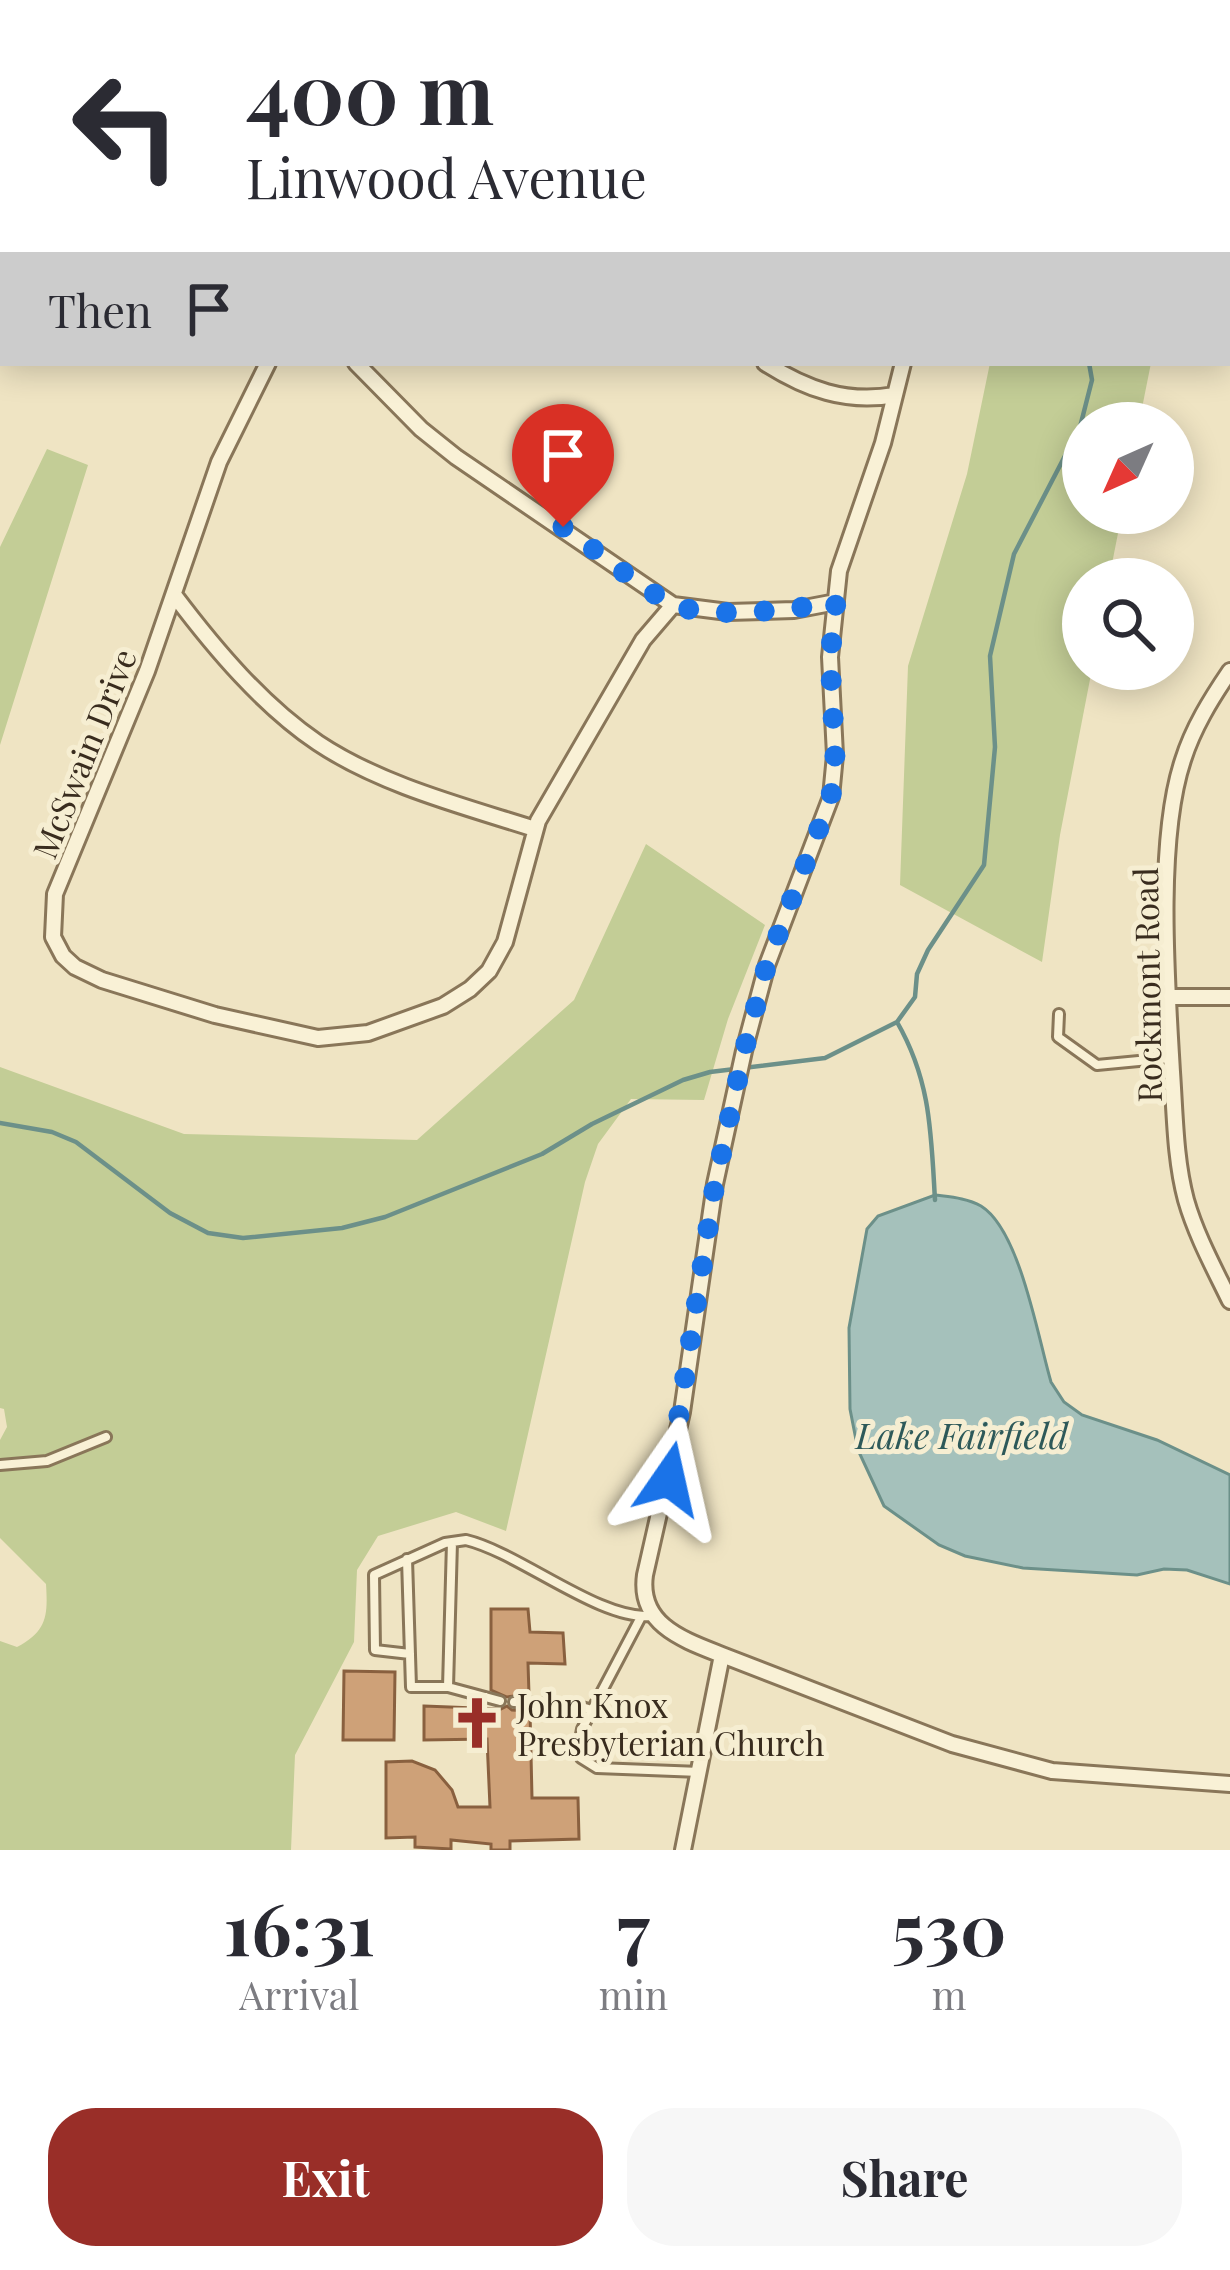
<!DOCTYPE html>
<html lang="en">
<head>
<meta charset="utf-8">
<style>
  :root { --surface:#fff; --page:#f7f7f7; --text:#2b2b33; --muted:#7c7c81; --accent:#992e28 }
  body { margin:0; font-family:"Playfair Display",serif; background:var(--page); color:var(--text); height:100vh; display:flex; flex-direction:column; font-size:45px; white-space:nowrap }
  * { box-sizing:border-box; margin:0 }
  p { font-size:39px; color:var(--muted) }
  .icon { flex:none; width:66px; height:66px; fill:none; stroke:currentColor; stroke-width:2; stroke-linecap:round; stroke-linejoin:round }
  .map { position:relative; height:1850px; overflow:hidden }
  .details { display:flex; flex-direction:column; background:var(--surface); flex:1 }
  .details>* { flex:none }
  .top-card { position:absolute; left:0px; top:0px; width:1230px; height:366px; box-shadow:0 6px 30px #0003; background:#fff; color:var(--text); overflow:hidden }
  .needle { width:78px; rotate:225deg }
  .tools { position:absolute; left:1062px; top:402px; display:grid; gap:24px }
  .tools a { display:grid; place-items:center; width:132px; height:132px; border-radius:50%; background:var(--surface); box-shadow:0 6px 30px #0003; font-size:60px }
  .pin { position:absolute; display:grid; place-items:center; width:102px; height:102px; color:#fff; margin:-123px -51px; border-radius:50% 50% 50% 0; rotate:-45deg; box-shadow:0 0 12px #0007 }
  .pin .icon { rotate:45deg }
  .me { position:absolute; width:132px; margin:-66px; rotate:11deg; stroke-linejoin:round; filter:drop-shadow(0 0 9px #0008) }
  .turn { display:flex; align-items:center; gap:42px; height:252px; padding:0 48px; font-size:54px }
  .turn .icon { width:156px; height:156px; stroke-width:2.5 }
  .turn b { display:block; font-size:84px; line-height:102px }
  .then { display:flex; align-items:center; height:114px; padding:0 48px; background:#0003; gap:24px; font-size:45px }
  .eta { display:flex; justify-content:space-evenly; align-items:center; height:204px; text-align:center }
  .eta b { font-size:72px; font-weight:700; line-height:84px }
  .button { display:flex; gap:24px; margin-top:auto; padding:24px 48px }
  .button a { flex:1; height:138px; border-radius:48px; background:var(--accent); color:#fff; font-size:48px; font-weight:700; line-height:138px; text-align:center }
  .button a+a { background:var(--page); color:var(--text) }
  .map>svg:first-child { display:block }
  .green { fill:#c3cd96 }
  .water { fill:#a5c1bb; stroke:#6c9089; stroke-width:3 }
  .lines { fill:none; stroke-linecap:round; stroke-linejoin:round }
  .stream { stroke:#6c9089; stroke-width:4.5 }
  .building { fill:#cea178; stroke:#89603f; stroke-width:3 }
  .lane-casing { stroke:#897659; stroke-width:14 }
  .street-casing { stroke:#897659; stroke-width:20 }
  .lane { stroke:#f9f1d6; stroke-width:8 }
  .street { stroke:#f9f1d6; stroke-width:14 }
  .route { stroke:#1a73e8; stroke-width:21; stroke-dasharray:0 37.8 }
  .labels { text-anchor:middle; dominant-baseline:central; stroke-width:10; stroke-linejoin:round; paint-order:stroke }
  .street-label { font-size:33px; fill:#392c1e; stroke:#f6eed2 }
  .poi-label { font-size:33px; fill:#392c1e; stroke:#f6eed2; text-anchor:start }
  .water-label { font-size:36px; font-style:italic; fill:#2d5959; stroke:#f6eed2 }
</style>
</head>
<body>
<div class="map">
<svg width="1230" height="1850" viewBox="0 0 1230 1850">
  <rect width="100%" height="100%" fill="#efe4c3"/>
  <path class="green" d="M997 0H1192V3Z
    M990 363H1151L1139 423H1083V513H1122L1109 579H1083V669H1092L1060 835 1042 962 900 885 908 666 967 474Z
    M47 449 88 465 0 745V547Z
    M646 844 765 925 728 1019 704 1100 631 1099 598 1144 585 1182 506 1531 456 1512 378 1536 357 1570 354 1642 295 1755 291 1850H0V1641L17 1647C47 1631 48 1616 46 1584L0 1538V1440L7 1427 4 1409 0 1408V1067L184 1134 417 1140 574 1000Z"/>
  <path class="water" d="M935 1195C950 1197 967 1198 981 1206 1020 1230 1038 1338 1051 1382L1064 1402 1082 1415 1157 1440 1230 1475V1584L1187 1570 1164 1569 1137 1575 1023 1568 965 1556 939 1545 884 1506 858 1450 850 1409 849 1328 867 1229 878 1216Z"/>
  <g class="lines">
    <path class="stream" d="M1035 0 1036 3
      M897 1022C931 1081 931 1133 935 1200
      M0 1123 52 1132 76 1142 170 1213 208 1233 243 1238 342 1228 385 1217 542 1154 592 1124 683 1080 710 1072 825 1058 897 1022 915 997 917 974 928 950 984 865 995 747 990 656 1014 554 1080 427 1092 380 1089 363"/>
  </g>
  <path class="building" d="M491 1609H528L530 1632 563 1633 565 1664 528 1663 529 1694 507 1697 491 1690Z
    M344 1671 395 1672 394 1740H343Z
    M424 1706 501 1709 507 1706 512 1710 530 1711 532 1798H578L579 1839 510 1841V1850H491V1844L451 1840V1849L415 1847V1837L386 1838V1762L412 1761 435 1770 452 1790 458 1807H490L487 1739 424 1740Z"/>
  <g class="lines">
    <g class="lane-casing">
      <path id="lane" d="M1059 1014 1058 1037 1097 1065 1170 1058
        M0 1465 47 1461 106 1437
        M407 1559 411 1687H448L452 1542
        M641 1617 582 1729 578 1750 581 1758 597 1768 700 1772
        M410 1654 375 1650 374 1575 445 1543 466 1540C520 1553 600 1621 652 1616
        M448 1687 500 1701
        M514 1702 575 1705 592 1710"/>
    </g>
    <g class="street-casing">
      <path id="street" d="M886 0V3
        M120 3 122 0
        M413 3 414 0
        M619 3 620 0
        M0 139 3 141
        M1227 210H1230
        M0 227 3 222
        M268 363 219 462 147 671 55 894 53 937 63 956 75 967 102 980 215 1015 318 1038 368 1033 443 1006 470 989 489 971 505 942 538 821 643 640 673 605
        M356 363 421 429 456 457 673 605 728 612 794 610 836 602
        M765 363C806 389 846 404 895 395
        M175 596C215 649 263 706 318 743 381 785 463 806 535 829
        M1230 671C1211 699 1193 728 1183 760 1156 841 1167 985 1172 1072 1175 1114 1175 1159 1186 1200 1196 1235 1214 1268 1230 1301
        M1168 997H1230
        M722 1655 952 1744 1052 1771 1230 1784
        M683 1850 722 1655C684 1640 638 1625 645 1575L682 1412 715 1184 744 1051 767 965 831 797 835 755 830 657 839 571 883 443 903 363"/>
    </g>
    <use href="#lane" class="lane"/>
    <use href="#street" class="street"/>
  </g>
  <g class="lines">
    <path class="route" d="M563 527C598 551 633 583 670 603 704 621 798 609 836 602L830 657 835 755 831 797 767 964 744 1051 715 1184 669 1479"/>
  </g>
  <defs>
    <g id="church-bare" transform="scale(4.14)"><path d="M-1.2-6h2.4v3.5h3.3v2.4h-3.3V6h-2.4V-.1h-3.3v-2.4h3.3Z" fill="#992e28" stroke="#f6eed2" stroke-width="2.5" paint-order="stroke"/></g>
  </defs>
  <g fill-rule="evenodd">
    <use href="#church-bare" x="477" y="1723"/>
  </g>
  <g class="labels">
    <g class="street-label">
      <text transform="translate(83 753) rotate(-68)">McSwain Drive</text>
      <text transform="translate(1146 985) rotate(-91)">Rockmont Road</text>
    </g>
    <g class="poi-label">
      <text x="517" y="1704">John Knox<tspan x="517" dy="38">Presbyterian Church</tspan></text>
    </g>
    <g class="water-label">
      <text x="962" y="1434">Lake Fairfield</text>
    </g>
  </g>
</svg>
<div class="tools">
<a><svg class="needle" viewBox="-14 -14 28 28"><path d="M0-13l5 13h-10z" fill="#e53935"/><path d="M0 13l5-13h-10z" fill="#7c7c81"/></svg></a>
<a><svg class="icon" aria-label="search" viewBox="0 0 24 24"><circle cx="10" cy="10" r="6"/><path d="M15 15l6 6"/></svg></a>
</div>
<div class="pin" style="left:563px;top:527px;background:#d93025"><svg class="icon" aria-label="arrive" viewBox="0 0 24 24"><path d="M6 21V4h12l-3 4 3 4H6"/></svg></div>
<svg class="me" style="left:669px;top:1479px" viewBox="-20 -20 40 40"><path d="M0-17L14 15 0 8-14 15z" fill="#1a73e8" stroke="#fff" stroke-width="4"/></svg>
<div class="top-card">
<div class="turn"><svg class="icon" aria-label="left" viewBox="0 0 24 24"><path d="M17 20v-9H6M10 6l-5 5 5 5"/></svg><div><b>400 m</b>Linwood Avenue</div></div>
<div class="then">Then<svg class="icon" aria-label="arrive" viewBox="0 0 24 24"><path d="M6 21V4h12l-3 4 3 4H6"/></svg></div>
</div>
</div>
<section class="details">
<div class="eta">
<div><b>16:31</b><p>Arrival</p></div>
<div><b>7</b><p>min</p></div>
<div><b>530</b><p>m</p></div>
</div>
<div class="button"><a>Exit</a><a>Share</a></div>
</section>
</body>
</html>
